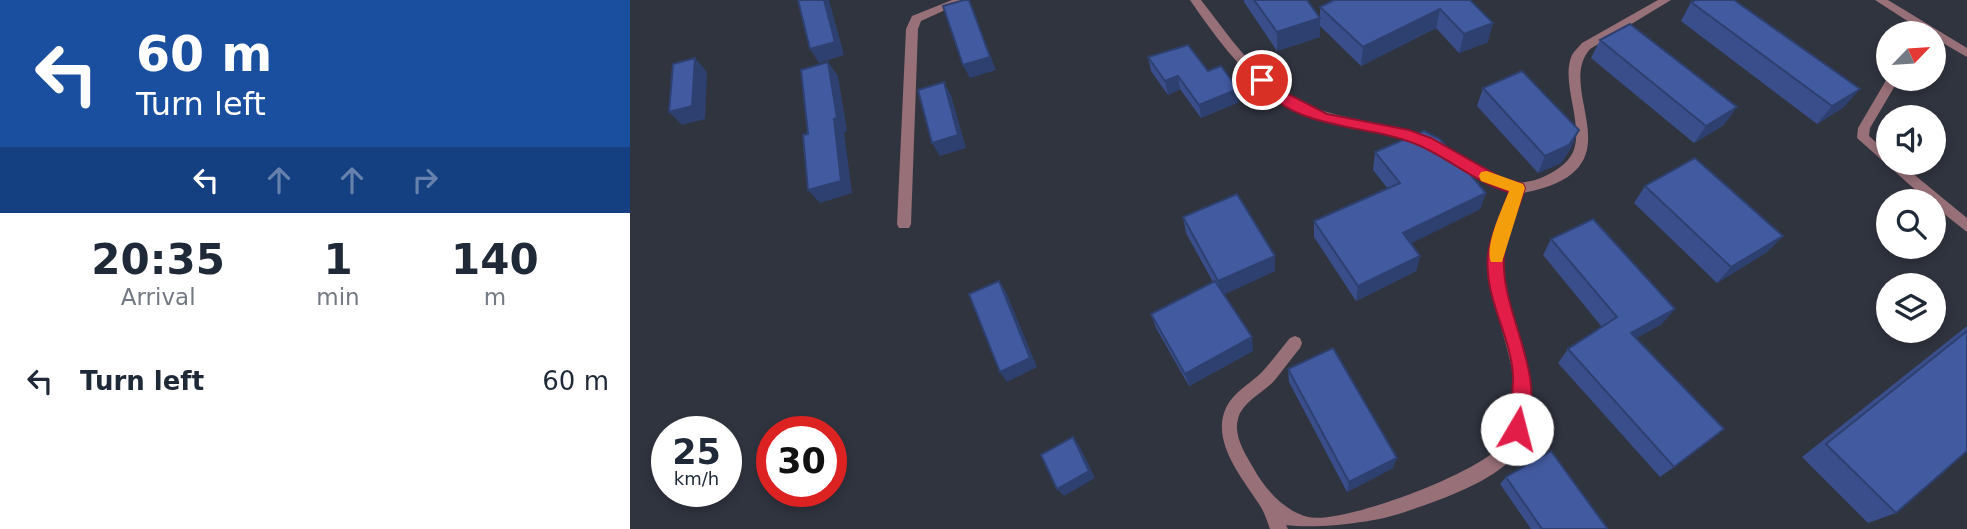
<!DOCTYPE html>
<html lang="en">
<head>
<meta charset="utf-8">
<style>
  :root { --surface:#fff; --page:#f2f2f3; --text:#1f2937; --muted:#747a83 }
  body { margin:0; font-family:"DejaVu Sans",sans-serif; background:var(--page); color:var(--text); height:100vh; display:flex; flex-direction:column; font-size:26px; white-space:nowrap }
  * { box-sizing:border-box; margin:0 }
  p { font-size:23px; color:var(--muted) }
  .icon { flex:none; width:38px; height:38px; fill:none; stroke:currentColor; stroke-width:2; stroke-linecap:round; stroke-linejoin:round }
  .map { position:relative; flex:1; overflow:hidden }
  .side { display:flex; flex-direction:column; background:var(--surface); width:630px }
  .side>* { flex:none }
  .guide { background:#1a4fa0; color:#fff; overflow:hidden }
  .needle { width:46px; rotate:65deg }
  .tools { position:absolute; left:1246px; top:21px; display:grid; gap:14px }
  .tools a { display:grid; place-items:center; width:70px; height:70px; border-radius:50%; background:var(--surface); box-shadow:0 4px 10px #0003; font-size:35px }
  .speed { position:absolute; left:21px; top:416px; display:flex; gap:14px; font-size:35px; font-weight:700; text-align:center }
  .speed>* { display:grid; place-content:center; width:91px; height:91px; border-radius:50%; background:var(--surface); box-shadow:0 4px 10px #0003; line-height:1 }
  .speed small { font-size:18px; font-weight:400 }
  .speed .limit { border:10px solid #d22; background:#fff; color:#111 }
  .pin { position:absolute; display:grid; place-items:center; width:60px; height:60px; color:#fff; margin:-30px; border:4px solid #fff; border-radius:50%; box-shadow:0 2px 7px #0007 }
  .me { position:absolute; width:77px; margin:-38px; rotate:8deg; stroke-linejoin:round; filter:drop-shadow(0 0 5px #0008) }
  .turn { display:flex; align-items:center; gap:24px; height:147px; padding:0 21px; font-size:32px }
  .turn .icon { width:91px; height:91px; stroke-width:2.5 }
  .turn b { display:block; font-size:49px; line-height:60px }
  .lanes { display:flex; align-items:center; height:66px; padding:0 21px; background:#0003; justify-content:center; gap:35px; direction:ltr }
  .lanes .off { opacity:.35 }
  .eta { display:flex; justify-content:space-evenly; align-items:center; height:119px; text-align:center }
  .eta b { font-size:42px; font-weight:600; line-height:49px }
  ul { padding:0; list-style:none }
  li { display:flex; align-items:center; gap:21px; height:98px; padding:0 21px }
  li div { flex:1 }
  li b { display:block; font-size:26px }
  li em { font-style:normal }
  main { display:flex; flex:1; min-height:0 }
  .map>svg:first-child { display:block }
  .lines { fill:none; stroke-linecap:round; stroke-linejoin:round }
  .street { fill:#987078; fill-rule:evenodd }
  .wall { fill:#394e8a }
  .shaded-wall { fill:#2e4070 }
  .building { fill:#425ba0; stroke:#2e4070; stroke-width:2 }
  .route { fill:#e11d48; stroke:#92132f; stroke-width:2 }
  .slow { fill:#f59e0b }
</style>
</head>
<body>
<main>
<section class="side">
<div class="guide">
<div class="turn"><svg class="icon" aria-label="left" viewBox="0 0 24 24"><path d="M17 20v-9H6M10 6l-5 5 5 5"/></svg><div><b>60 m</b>Turn left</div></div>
<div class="lanes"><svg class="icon" aria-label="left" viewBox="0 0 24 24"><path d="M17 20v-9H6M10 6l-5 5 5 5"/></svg><svg class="icon off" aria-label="ahead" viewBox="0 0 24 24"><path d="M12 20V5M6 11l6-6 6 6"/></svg><svg class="icon off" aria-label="ahead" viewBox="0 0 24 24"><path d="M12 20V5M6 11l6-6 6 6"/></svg><svg class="icon off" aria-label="right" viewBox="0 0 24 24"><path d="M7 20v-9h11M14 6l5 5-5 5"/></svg></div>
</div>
<div class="eta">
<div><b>20:35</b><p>Arrival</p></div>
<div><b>1</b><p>min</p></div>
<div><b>140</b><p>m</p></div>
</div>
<ul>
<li><svg class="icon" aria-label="left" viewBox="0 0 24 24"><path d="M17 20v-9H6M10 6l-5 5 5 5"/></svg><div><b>Turn left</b></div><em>60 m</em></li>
</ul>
</section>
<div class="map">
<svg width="1337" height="529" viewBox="0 0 1337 529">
  <rect width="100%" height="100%" fill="#30343f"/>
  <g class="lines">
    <path class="street" d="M322 0H337L291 21 288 29 281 224 279 228H269L267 224 276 29 282 16Z
      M560 0H571C597 33 621 70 657 94 698 122 752 118 798 138 826 150 851 178 882 182 900 185 922 175 935 163 963 138 928 86 942 55 944 51 949 47 952 43L1028 0H1041L960 49C923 91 1013 170 893 193 886 212 874 232 873 253 871 288 884 320 893 353 902 385 906 427 884 456 863 482 807 501 775 512 744 523 687 529 656 525L658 529H640C637 521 634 511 629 504 611 476 576 436 600 401 609 389 622 382 632 372 642 361 651 349 660 338L665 336 670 338 672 343 670 348C661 359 653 370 644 381 633 393 612 402 608 419 603 436 616 455 624 469 635 489 654 511 678 517 712 525 853 472 873 443 905 398 865 327 860 279 856 247 869 221 880 192 846 183 821 160 790 145 762 132 731 130 702 122 635 105 598 55 560 0Z
      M1245 0H1258L1337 48V57L1304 38V33H1296Z
      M1258 77 1269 79 1240 128 1239 136 1258 153V163H1270L1337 218V232L1304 206V201H1298L1227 138 1228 128Z"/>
  </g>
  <path class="wall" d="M614 0H677L690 17V7L840 0 858 42 829 53 806 28 731 66 690 26V37L647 51 614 2Z
    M1061 2 1214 107 1187 124 1051 21Z
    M970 40 1094 125 1064 143 961 58Z
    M518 57 578 71 609 102 571 118 550 89 538 95 521 71Z
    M853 88 941 148 931 163 908 173 847 106Z
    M745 152 856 193 850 209 781 243 790 256 786 271 726 301 684 237V221L758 189 743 170Z
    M1015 186 1153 236 1137 252 1087 283 1004 203Z
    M553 217 645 256V271L594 294 623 351 559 386 526 328 521 314 583 282 556 233Z
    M921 239 1032 324 1006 338 1044 467 1030 477 928 363 938 349 972 327 913 255Z
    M1337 326V451L1266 513 1238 523 1172 457Z
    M658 369 763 468 717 492 659 382Z
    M876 477 976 529H901L870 484Z"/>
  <path class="shaded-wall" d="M194 0H199L214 55 189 63 180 49Z
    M339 0 366 70 340 78 333 65Z
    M810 9 806 28 731 66 733 47Z
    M690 18V37L647 51V32Z
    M863 23 858 42 829 53 834 34Z
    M65 58 77 72 75 119 52 125 39 112Z
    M198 62 208 76 217 131 214 132 222 193 190 203 178 190 204 119Z
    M548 76 550 89 538 95 535 81Z
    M314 82 321 95 336 148 310 156 302 143Z
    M608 89 609 102 571 118 569 105Z
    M1230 89 1214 107 1187 124 1202 106Z
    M1107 107 1094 125 1064 143 1076 126Z
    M949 130 941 148 931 163 908 173 915 156Z
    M856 193 850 209 770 249 773 233Z
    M1153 236 1137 252 1087 283 1101 267Z
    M645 256V271L591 296 588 281Z
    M790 256 786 271 726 301 728 286Z
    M369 281 376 292 407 367 377 382 370 372Z
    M1045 309 1032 324 990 347 1001 333Z
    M622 337 623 351 559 386 555 374Z
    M443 437 449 445 465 478 434 496 427 489Z
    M767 458 763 468 717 492 719 482Z"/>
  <path class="building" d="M168 0H194L205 42 180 49Z
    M334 0H339L360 57 333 65 313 6Z
    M624 0H677L690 18 647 32Z
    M704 0H840L863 23 834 34 810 9 733 47 690 7Z
    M1066 0H1104L1230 89 1202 106 1061 2Z
    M1000 24 1107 107 1076 126 970 40Z
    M558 45 578 71 591 66 608 89 569 105 548 76 535 81 518 57Z
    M65 58 62 106 39 112 43 64Z
    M198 62 207 118 204 119 211 181 178 190 173 135 178 134 171 70Z
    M892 71 949 130 939 145 915 156 853 88Z
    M314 82 328 135 302 143 288 90Z
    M794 131 810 139 856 193 773 233 790 256 728 286 684 221 770 183 745 152Z
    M1065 158 1153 236 1101 267 1015 186Z
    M607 194 645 256 588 281 553 217Z
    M963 219 1045 309 1001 333 1094 429 1044 467 938 349 987 317 921 239Z
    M369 281 400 358 370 372 339 294Z
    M585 281 622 337 555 374 521 314Z
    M1337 331V451L1266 513 1196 444Z
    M703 348 767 458 719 482 658 369Z
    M443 437 459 471 427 489 411 455Z
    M921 451 977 528 976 529H912L876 477Z"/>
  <path class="route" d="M632 75 656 93 697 114 779 130 801 138 872 178 893 184 895 188C889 209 876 234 874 255 870 316 920 373 894 435L887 438 881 435C877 425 884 391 883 376 881 335 853 296 858 254 861 233 873 211 879 192 846 183 819 158 788 145 738 123 662 132 626 80Z"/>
  <path class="slow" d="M857 171 893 184 895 188 872 262H861C854 246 873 207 879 191L851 181 849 176 851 172Z"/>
</svg>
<div class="tools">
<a><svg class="needle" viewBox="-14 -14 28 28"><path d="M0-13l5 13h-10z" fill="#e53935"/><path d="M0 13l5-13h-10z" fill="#747a83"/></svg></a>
<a><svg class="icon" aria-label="sound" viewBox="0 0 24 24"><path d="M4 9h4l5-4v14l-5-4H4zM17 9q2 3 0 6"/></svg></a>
<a><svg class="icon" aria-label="search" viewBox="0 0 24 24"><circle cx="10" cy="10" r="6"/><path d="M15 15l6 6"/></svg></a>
<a><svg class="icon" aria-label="layers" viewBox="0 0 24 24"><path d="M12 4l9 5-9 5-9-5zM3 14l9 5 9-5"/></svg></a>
</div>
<div class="speed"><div>25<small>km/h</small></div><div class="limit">30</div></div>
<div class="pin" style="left:632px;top:80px;background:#d93025"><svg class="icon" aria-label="arrive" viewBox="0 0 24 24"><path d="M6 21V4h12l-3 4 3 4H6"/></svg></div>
<svg class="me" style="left:887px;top:429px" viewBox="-20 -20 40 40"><circle r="19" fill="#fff"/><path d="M0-13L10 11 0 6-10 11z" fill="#e11d48"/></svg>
</div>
</main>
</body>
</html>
